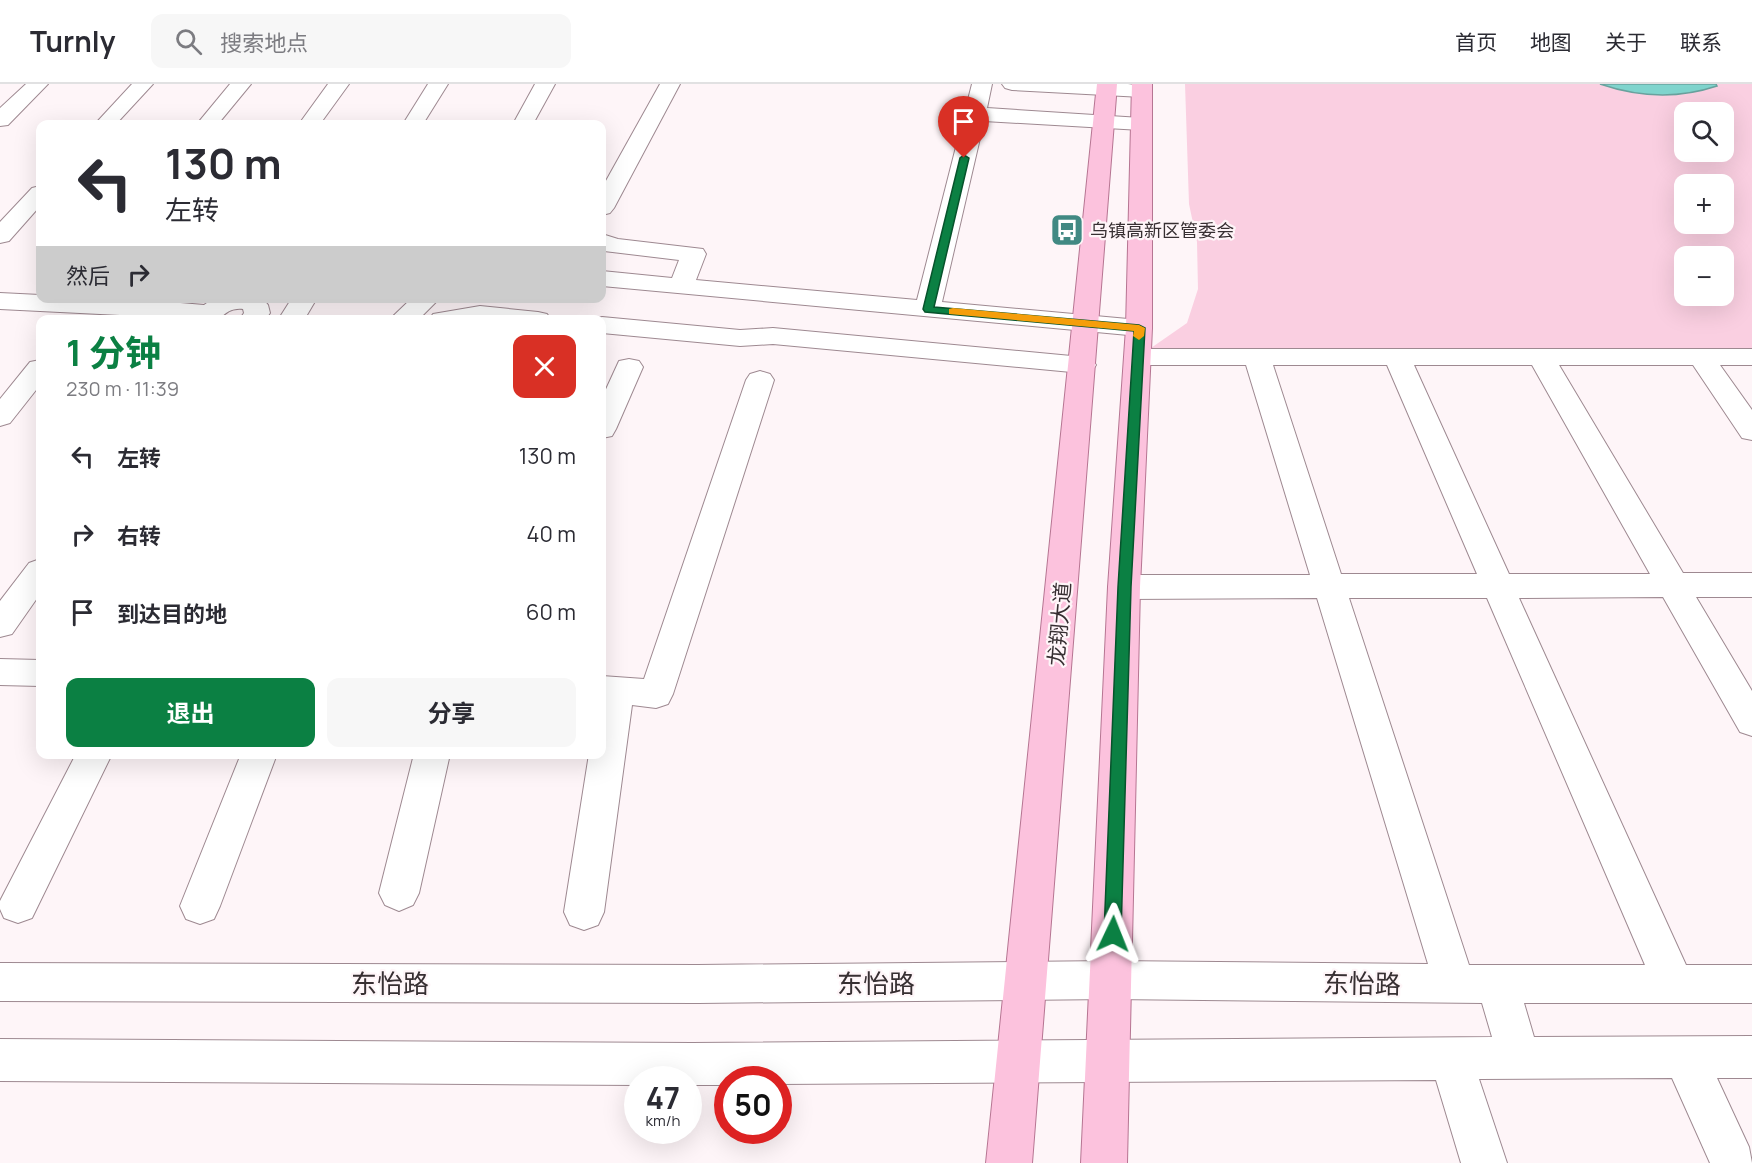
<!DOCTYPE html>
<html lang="zh">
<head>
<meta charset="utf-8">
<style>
  :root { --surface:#fff; --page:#f7f7f7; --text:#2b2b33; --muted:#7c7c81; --line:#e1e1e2; --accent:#0b8043 }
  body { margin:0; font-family:Manrope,"Noto Sans SC",sans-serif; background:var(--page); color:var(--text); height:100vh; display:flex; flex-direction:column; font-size:22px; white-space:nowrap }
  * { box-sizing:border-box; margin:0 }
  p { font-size:20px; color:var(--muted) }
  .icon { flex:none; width:33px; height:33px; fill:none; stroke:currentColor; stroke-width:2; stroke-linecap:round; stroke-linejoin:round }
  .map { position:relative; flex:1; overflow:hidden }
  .panel { position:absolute; left:36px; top:231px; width:570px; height:444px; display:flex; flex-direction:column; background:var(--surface); border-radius:12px; box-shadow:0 6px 24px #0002 }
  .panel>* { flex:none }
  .guide { position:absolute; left:36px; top:36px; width:570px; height:183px; border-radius:12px; box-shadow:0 6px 24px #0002; background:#fff; color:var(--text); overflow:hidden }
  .buttons { position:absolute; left:1674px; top:18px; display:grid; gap:12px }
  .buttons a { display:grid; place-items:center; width:60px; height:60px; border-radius:12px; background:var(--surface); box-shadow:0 6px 24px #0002; font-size:30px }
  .speed { position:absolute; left:624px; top:982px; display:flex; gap:12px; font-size:30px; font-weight:700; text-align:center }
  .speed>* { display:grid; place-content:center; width:78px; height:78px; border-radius:50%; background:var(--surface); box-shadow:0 6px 24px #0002; line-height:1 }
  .speed small { font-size:15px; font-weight:400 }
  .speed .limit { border:9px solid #d22; background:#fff; color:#111 }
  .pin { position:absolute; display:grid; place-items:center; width:51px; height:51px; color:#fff; margin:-62px -26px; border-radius:50% 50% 50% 0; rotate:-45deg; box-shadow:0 0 6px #0007 }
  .pin .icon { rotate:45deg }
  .me { position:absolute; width:66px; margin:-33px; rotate:2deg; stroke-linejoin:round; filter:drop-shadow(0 0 4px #0008) }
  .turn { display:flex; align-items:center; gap:21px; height:126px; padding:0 30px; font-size:27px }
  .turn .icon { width:78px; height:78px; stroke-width:2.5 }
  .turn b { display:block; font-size:42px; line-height:51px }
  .then { display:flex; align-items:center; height:57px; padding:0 30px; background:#0003; gap:12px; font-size:22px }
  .round { display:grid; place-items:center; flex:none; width:63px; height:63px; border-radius:12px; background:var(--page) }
  .head { display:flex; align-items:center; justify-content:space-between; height:102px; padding:0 30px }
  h1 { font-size:36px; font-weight:700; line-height:45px; color:var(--accent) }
  .action { display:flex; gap:12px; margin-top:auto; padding:12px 30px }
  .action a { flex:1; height:69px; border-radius:12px; background:var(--accent); color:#fff; font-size:24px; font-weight:700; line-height:69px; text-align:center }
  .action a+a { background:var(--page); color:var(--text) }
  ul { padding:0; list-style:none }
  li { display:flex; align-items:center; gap:18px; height:78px; padding:0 30px }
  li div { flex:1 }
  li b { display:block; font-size:22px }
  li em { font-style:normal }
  header { display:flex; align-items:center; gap:36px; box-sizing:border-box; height:84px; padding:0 30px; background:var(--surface); border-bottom:2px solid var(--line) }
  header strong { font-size:28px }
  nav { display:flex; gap:33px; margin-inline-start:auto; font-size:21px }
  .search { width:420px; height:54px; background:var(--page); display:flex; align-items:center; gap:15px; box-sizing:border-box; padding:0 21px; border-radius:12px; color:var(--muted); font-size:22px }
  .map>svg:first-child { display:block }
  .green { fill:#facfe1; fill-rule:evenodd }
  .water { fill:#7fd4cd; stroke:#69a29e; stroke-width:1.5 }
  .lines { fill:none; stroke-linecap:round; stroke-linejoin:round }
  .minor-casing { stroke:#9e8991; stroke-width:2 }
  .major-casing { stroke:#b67592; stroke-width:2 }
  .minor { fill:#fff; fill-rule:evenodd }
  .major { fill:#fcc2dd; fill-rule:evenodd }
  .route { fill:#0b8043; stroke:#07532c; stroke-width:1.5 }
  .slow { fill:#f59e0b }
  .labels { text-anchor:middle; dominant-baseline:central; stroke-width:4.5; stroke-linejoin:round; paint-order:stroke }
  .far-poi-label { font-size:18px; fill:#372f32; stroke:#fef5f8; text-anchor:start }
  .street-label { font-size:21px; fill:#372f32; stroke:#fef5f8 }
  .near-street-label { font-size:26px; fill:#372f32; stroke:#fef5f8 }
</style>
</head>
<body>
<header>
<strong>Turnly</strong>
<div class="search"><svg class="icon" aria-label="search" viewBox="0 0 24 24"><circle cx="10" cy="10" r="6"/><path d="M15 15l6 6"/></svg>搜索地点</div>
<nav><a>首页</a><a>地图</a><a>关于</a><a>联系</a></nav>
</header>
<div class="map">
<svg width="1752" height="1079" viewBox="0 0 1752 1079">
  <rect width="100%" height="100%" fill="#fef5f8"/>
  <path class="green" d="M1185 0H1752V273H1138L1187 239 1198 205 1197 158 1189 120ZM1684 28H1724V68H1684ZM1684 100H1724V140H1684ZM1684 172H1724V212H1684Z"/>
  <path class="water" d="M1600 0H1716L1717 2C1678 15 1638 13 1600 0Z"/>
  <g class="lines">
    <g class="minor-casing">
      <path id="minor" d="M26 0H48L8 41 0 42V24Z
        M132 0H153L116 40H95Z
        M230 0H251L218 40H197Z
        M328 0H349L320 40H299Z
        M428 0H448L423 40H403Z
        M535 0H555L533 40H513Z
        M660 0H680L614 124 610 129 602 131V104Z
        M972 0H992L987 24 1141 34 1149 35 1152 40 1149 45 1141 46 984 37 942 218 1139 236 1148 238 1152 244 1148 250 1139 252 602 202V187L672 194 679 176 604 167 602 166V150L618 155 703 165 706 170 696 196 917 216Z
        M1002 0H1128L1149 3 1152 7 1149 11 1142 13 1012 6 1005 4Z
        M40 102V122L9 157 0 159V138L32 104Z
        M0 209 40 211V214H121L204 221 214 214H262L268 221 270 229 265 236H239L244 229 243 225C234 224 225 227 220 236L0 225Z
        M292 214H317L304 236H278Z
        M412 214H440L418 236H389Z
        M480 222 538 228 547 230 551 236H429L433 230Z
        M602 233 740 246 773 244 1082 273 1092 275 1096 281 1092 287 1082 289 773 260 740 262 602 249V236H593Z
        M1138 265H1752V281H1720L1752 326V356L1742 354 1693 281H1559L1683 489H1752V513H1696L1752 607V652L1740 648 1663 513 1519 514 1686 881H1752V919H1524L1534 953 1752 952V994H1717L1749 1063 1752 1079H1710L1672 994 1479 995 1507 1079H1461L1436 996 778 1000V996H728V1001H688V996H638V1001L0 997V955L692 959 1492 953 1482 919 1111 915 698 919 0 917V879L698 881 1111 877 1428 880 1317 514 1124 515 1113 511 1108 503 1113 495 1124 491H1310L1246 281H1138L1128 279 1125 273 1128 267ZM1273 281H1387L1477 490H1341ZM1414 281H1532L1650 490H1509ZM1349 514H1487L1645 881H1469Z
        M629 275 639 277 643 283 616 345 612 352 602 354V314L619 277Z
        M40 276V301L10 339 0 342V315L30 278Z
        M760 287 770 290 774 296 673 610 668 620 656 624 632 621 604 828 598 841 584 846 570 841 564 828 589 670H602V592L644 595 746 296 750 290Z
        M40 475V510L12 550 0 553V517L29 479Z
        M0 575 40 576V602L0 601Z
        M76 670H112L32 834 18 839 4 834 0 825V817Z
        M241 670H277L220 822 214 835 200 840 186 835 180 822Z
        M414 670H450L419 809 413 821 399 827 385 821 379 809Z"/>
    </g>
    <g class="major-casing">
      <path id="major" d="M1097 0H1117L1032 1079H986Z
        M1132 0H1152V244L1140 503 1127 1079H1081L1108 503 1126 244Z"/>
    </g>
    <use href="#minor" class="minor"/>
    <use href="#major" class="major"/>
  </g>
  <path class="route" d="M964 71 969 74 934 223 1139 241 1145 244 1131 503 1121 850 1118 855 1113 858 1107 855 1104 850 1118 503 1134 247 925 228 923 225 960 74Z"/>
  <path class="slow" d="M953 224 1139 241 1145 244 1144 252 1139 256 1133 252 1134 247 949 230V225Z"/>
  <defs>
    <g id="bus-square" transform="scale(1.725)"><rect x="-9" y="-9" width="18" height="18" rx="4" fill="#418983" stroke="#fef5f8"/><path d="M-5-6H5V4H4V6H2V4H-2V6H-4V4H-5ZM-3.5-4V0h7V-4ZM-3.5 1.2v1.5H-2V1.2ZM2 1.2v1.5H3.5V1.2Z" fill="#fff"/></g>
  </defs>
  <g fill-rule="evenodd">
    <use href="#bus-square" x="1067" y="146"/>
  </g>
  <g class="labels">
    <g class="far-poi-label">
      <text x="1090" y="146">乌镇高新区管委会</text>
    </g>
    <g class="street-label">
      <text transform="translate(1059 540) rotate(-85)">龙翔大道</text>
    </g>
    <g class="near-street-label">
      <text x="390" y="899">东怡路</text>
      <text x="876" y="899">东怡路</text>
      <text transform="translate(1362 899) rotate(1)">东怡路</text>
    </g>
  </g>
</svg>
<div class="buttons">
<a><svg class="icon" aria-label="search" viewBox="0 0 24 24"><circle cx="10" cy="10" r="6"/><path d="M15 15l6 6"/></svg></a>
<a>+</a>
<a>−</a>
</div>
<div class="speed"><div>47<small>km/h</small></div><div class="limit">50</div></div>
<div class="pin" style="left:964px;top:74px;background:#d93025"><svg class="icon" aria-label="arrive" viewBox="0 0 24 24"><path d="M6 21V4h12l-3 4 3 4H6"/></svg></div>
<svg class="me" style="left:1113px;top:850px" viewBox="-20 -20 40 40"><path d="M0-17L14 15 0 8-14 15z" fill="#0b8043" stroke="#fff" stroke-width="4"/></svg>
<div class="guide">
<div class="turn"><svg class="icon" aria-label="left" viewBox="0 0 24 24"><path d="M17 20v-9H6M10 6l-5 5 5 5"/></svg><div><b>130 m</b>左转</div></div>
<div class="then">然后<svg class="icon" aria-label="right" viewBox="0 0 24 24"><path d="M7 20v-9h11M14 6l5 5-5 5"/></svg></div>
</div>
<section class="panel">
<div class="head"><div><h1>1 分钟</h1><p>230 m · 11:39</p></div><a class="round" style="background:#d93025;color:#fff"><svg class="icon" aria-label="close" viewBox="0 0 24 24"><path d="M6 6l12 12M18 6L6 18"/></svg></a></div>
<ul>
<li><svg class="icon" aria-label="left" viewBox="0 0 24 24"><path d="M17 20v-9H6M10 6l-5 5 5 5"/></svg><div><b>左转</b></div><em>130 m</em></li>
<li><svg class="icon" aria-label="right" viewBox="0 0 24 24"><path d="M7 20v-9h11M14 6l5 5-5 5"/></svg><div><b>右转</b></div><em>40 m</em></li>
<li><svg class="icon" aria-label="arrive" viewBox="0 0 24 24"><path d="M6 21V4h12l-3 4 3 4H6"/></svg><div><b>到达目的地</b></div><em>60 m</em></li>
</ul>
<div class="action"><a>退出</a><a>分享</a></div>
</section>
</div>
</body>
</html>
